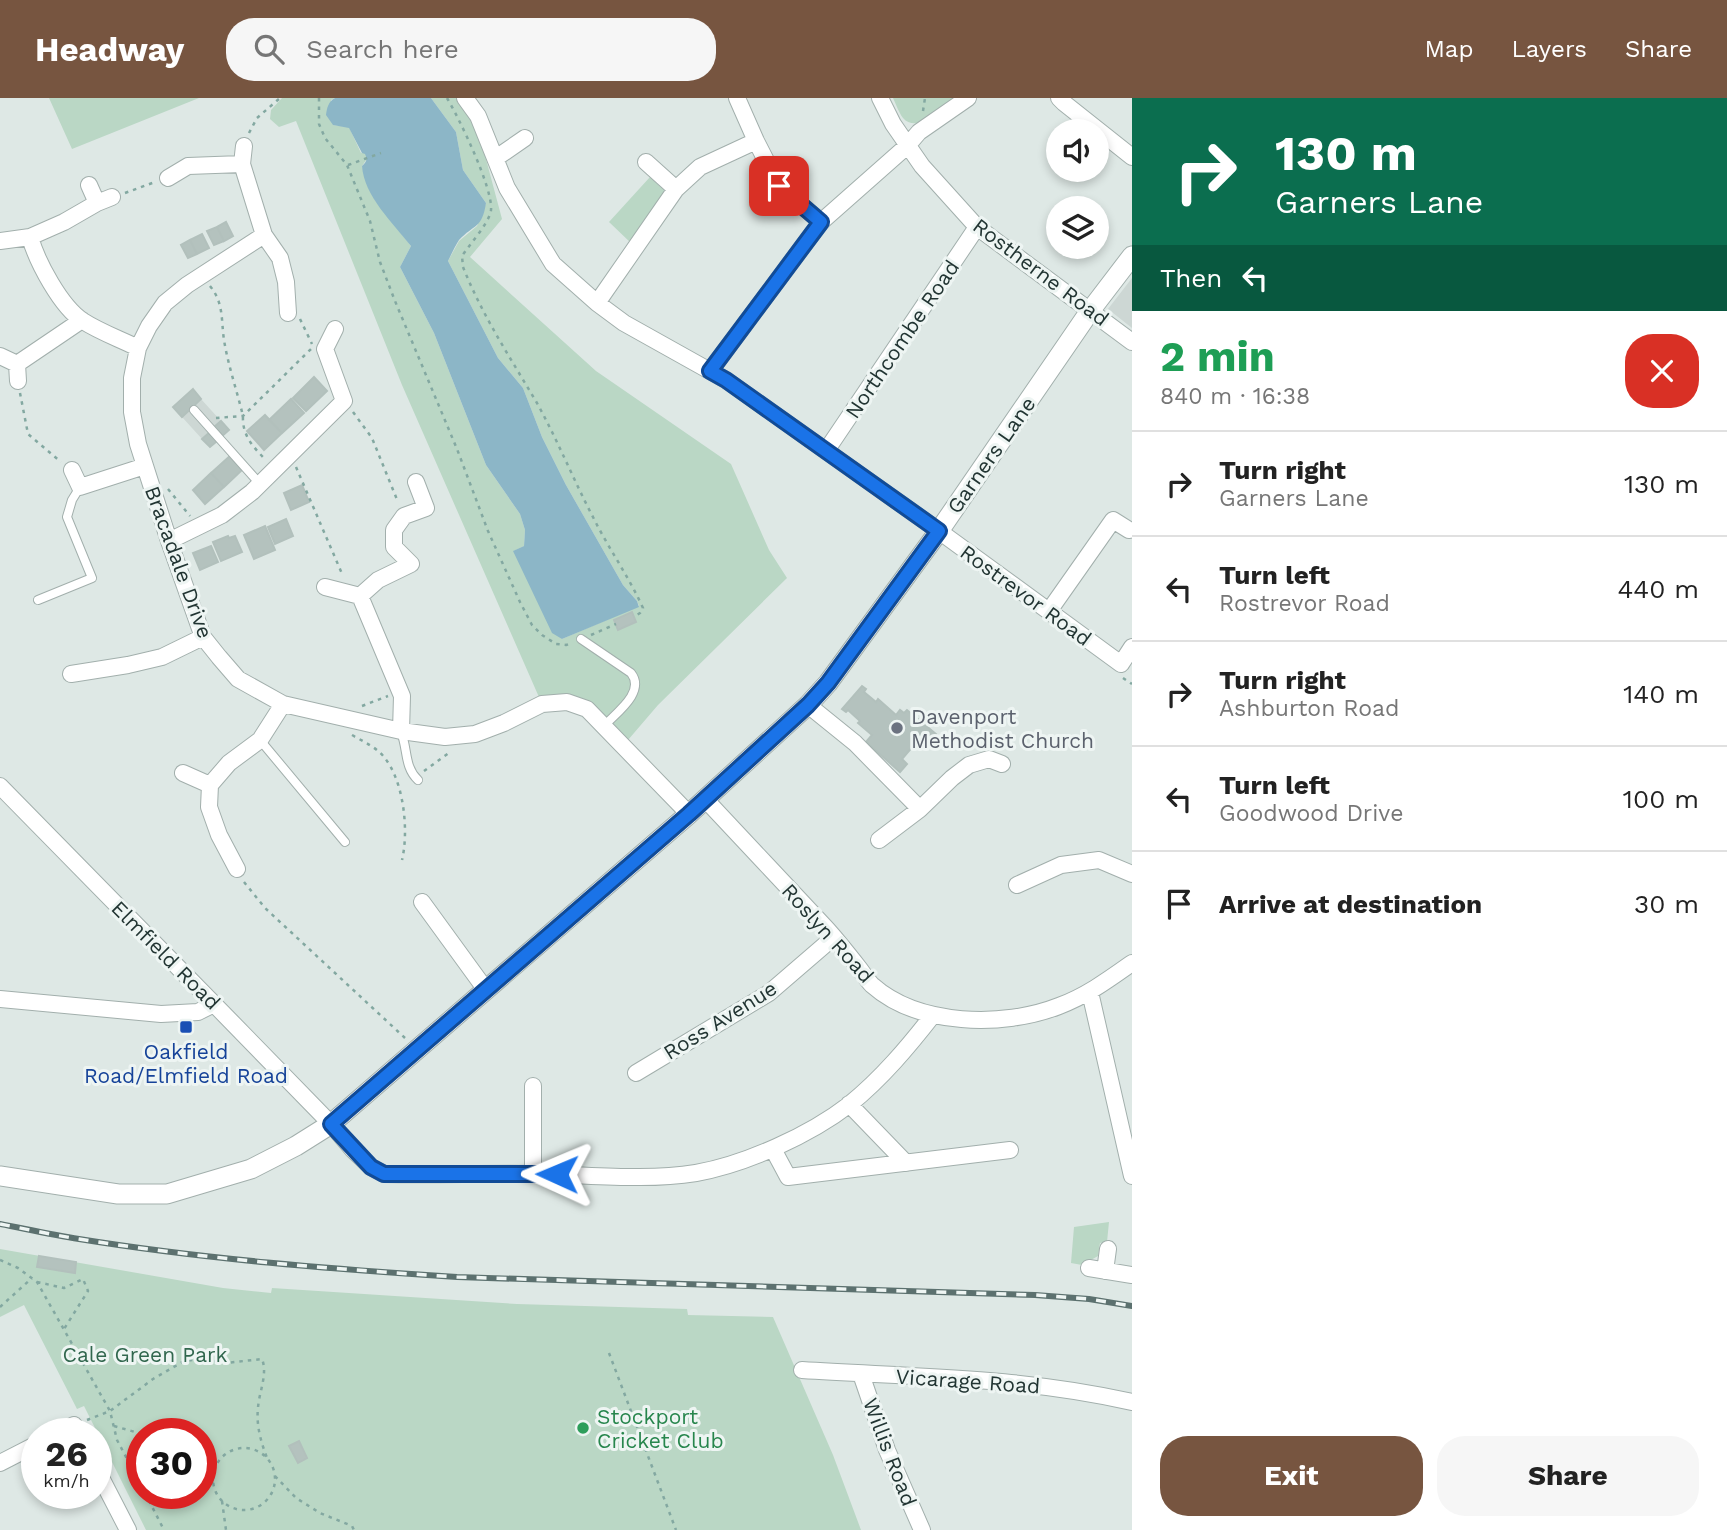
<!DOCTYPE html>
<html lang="en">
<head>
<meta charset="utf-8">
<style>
  :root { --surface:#fff; --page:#f6f6f6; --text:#222; --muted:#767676; --line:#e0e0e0; --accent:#775540 }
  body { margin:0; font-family:"Work Sans",sans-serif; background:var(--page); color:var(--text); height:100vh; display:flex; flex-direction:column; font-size:26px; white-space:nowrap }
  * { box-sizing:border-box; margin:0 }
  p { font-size:23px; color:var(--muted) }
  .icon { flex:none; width:38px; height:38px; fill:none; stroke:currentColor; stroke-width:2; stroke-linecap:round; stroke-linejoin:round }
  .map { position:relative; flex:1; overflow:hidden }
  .panel { display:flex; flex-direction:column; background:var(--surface); width:595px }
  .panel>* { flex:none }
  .top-card { background:#0b6e4f; color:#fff; overflow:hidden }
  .fabs { position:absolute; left:1046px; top:21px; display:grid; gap:14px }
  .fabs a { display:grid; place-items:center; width:63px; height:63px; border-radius:50%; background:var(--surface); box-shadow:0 4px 10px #0003; font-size:35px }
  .speed { position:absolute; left:21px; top:1320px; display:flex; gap:14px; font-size:35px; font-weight:700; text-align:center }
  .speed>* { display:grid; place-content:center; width:91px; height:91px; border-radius:50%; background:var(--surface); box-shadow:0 4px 10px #0003; line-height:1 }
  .speed small { font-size:18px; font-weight:400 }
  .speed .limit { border:10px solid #d22; background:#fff; color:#111 }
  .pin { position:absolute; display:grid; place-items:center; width:60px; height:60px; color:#fff; margin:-30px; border-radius:14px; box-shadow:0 4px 10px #0006 }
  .me { position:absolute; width:77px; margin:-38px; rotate:271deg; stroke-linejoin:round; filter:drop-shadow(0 0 5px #0008) }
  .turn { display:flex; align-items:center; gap:24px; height:147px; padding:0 28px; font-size:32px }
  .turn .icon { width:91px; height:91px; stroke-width:2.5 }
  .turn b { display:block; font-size:49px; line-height:60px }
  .then { display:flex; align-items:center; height:66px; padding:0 28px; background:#0003; gap:14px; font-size:26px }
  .round { display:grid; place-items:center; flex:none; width:74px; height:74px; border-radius:28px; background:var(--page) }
  .headline { display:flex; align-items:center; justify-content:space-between; height:119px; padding:0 28px }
  h1 { font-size:42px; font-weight:700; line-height:52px; color:#1e9e55 }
  .button { display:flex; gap:14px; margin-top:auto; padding:14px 28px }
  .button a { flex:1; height:80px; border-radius:28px; background:var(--accent); color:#fff; font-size:28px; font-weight:700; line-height:80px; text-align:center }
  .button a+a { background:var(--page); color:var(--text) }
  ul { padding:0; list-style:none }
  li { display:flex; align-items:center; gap:21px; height:105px; padding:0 28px; border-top:2px solid var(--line) }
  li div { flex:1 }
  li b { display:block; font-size:26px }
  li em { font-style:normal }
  header { display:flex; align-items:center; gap:42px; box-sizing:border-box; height:98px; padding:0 35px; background:var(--accent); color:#fff }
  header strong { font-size:33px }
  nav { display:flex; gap:38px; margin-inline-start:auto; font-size:24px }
  .search { width:490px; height:63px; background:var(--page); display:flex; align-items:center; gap:18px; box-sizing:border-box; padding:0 24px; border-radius:28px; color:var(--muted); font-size:26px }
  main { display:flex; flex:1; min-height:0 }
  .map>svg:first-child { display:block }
  .built { fill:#cdd7d4 }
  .green { fill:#bad7c5; fill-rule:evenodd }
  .water { fill:#8cb6c7 }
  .building { fill:#b4c2be; stroke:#b2c0bc; stroke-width:2 }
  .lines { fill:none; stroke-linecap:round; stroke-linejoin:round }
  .service-casing { stroke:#a2afac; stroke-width:10 }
  .minor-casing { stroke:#a2afac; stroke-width:18 }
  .tertiary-casing { stroke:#a2afac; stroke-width:21 }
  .path { stroke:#83a8a1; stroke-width:2.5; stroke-dasharray:3.5 5; stroke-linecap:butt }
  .service { stroke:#fff; stroke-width:8 }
  .minor { stroke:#fff; stroke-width:16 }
  .tertiary { stroke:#fff; stroke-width:19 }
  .rail-casing { stroke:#5c716f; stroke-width:6 }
  .rail { stroke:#eef5f3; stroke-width:3.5; stroke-dasharray:10; stroke-linecap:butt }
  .route-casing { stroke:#114b97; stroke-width:18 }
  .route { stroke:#1a73e8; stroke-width:12 }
  .worship-dot { fill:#6b7280; stroke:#eef5f3; stroke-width:2.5 }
  .transit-dot { fill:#1a4fb4; stroke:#eef5f3; stroke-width:2.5 }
  .leisure-dot { fill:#2e9e5b; stroke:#eef5f3; stroke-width:2.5 }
  .labels { text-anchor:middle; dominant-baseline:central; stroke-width:6; stroke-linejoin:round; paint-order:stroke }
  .street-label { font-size:21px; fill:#223533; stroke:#eef5f3 }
  .worship-label { font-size:21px; fill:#5b616d; stroke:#eef5f3; text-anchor:start }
  .transit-label { font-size:21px; fill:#164399; stroke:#eef5f3 }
  .park-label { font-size:21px; fill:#31674e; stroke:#eef5f3 }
  .leisure-label { font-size:21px; fill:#27864d; stroke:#eef5f3; text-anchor:start }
</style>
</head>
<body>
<header>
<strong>Headway</strong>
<div class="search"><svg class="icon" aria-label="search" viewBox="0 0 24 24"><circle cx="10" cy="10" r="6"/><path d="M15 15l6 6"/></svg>Search here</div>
<nav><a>Map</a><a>Layers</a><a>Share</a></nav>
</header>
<main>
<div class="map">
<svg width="1132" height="1432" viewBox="0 0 1132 1432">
  <rect width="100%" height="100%" fill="#dee8e5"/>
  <path class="built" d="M1132 180V230L1108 211Z
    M201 301 221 323 214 329 222 338 202 341 182 319Z"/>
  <path class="green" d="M49 0H199L72 51Z
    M282 0H335L331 2 333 27 349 29 361 55 392 38 397 37 401 40 402 44 391 55 383 58 381 55 367 61 362 68 375 102 411 148 400 169 434 235 486 367 520 416 525 432 524 448 514 453 562 541 639 508 637 503 623 487 566 387 542 339 523 290 498 260 448 163 459 143 477 128 486 105 463 72 456 34 431 0H461L475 20 502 121 470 159 596 273 731 366 769 452 787 480 658 607 628 642 610 622 587 611 542 606 402 287 296 23 279 29 270 21 271 12Z
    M893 0H961C948 9 917 37 903 20 899 15 896 6 893 0Z
    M650 79 668 96 632 146 609 124Z
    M1109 1124 1107 1144 1100 1145 1098 1158 1082 1167 1071 1165 1074 1129Z
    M0 1151 223 1190 271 1195 272 1190 517 1206 687 1211 688 1217 773 1219 833 1357 861 1432H146L84 1308 77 1311 24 1207 0 1219ZM142 1335H201V1395H142Z"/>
  <path class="water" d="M335 0H431L456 34 463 72 486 105C482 131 474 126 459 142 455 148 451 157 448 163L498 260 523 290 542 339 566 387 623 487 637 503 639 509 562 541 552 535 513 453 524 448 525 432 520 416 486 367 434 235 400 169 411 148C393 125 364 98 362 68 366 64 368 62 365 56L362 55 349 30 333 27 326 17C327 10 328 4 335 0Z"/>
  <path class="building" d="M226 124 233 138 224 143 217 129Z
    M217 129 224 143 214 147 207 133Z
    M202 136 209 150 197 156 190 142Z
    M190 142 197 156 188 160 181 147Z
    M314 279 327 293 306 313 293 300Z
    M193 291 201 301 182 319 173 309Z
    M291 301 304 315 282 335 269 322Z
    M265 317 282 335 264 352 247 333Z
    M221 323 229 332 222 338 214 329Z
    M210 334 217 343 210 349 202 341Z
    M230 358 242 372 224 389 211 375Z
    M211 375 224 389 205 406 193 392Z
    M302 387 309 404 291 412 284 395Z
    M286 421 293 438 275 446 268 429Z
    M265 428 275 452 254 461 244 437Z
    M228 438 229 440 235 438 242 454 221 463 213 444Z
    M211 448 218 464 200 472 193 455Z
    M632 514 636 524 618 532 614 522Z
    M862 588 866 591 864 594 876 604 878 601 896 617 900 612 904 615 907 612 936 636 933 639 931 638 924 646 919 641 902 661 907 666 900 674 866 644 872 637 858 625 860 623 848 612 846 614 842 611Z
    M39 1158 76 1164 75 1175 37 1169Z
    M299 1343 307 1360 298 1365 289 1348Z"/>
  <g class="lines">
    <g class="service-casing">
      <path id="service" d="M194 312 260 386
        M38 502 92 480 67 419 72 402 80 389
        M581 541 631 575C646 594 616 615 604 628
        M401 634C408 651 404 669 418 682
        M260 642 345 744"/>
    </g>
    <g class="minor-casing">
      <path id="minor" d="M465 0 478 18 507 90 553 166 597 205 624 225 726 282 939 433 1121 566 1132 549
        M737 0 756 43 779 88 821 124
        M880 0 893 26 922 68 977 129 1132 244
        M1059 0 1064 5 1132 59
        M244 48 242 66 264 137 187 187 165 205 149 228 138 250 132 280V314L138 346 169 443 203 539 219 559 238 581 283 606 401 633 445 639 475 636 504 625 542 606 567 604 587 611 689 716
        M496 60 525 40
        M646 64 676 91
        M168 80 188 68 242 66
        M89 87 97 105
        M264 137 280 160 286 184 288 215
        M30 139 64 124 97 105 112 99
        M0 143 30 139C37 164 61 209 83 223 100 234 120 241 138 250
        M597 205 676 91 700 69 756 43
        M0 258 17 266 18 283
        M17 266 82 222
        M710 273 821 124 907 48 919 34 968 0
        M826 353 977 129
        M72 372 80 389 145 368
        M169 443 222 417 252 394 344 303 325 251 335 231
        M325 489 360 498 402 598 401 633
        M360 498 378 482 411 466 394 449V432L404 418 426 410 416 384
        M1049 513 1113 422 1129 432
        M71 576 128 567 162 559 203 539
        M808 607 855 645 920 711
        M183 675 210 687
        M0 688 214 906 331 1026 353 1052 371 1069 384 1076C437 1077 490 1075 543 1076 593 1077 646 1083 696 1075 746 1066 810 1037 850 1006 882 980 908 949 933 917
        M705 701C745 744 785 786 825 829 837 842 848 856 859 870 863 875 867 882 872 887 918 928 1003 930 1059 908 1086 898 1108 882 1132 865
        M879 742 920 711 952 680 969 667 989 661 1002 666
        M237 771 219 737 209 709 210 687 229 665 260 642 283 606
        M1017 787 1061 767 1099 762 1132 776
        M422 804 486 892
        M1090 894 1132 1078
        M0 901 161 916 198 914 214 906
        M636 975 769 895 834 839
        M849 1006 906 1065
        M773 1051 788 1079 1010 1052
        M533 1076V988
        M1089 1170 1132 1177
        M1105 1173 1108 1151
        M802 1272C912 1279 1024 1279 1132 1304
        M861 1276 887 1352 922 1432
        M58 1335 74 1327 79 1335
        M0 1365 37 1346
        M96 1370 128 1432"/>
    </g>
    <g class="tertiary-casing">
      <path id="tertiary" d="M0 1078 118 1096H167L251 1071 296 1048 331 1026 689 716 808 607 828 585 939 433 1090 213 1132 158"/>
    </g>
    <path class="path" d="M319 0V26L325 40 347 67 370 123 380 164 395 203 457 351 488 433 520 504 532 527 542 537 556 546 566 547 572 545
      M447 0C459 20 493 90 491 112 490 124 469 147 462 158L463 169C482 217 511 261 537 305 558 343 574 383 594 421 609 451 629 479 643 510L640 515 634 519
      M923 13 925 0
      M249 35 257 20 280 0
      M348 67 381 55
      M125 95 155 84
      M210 188C224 205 221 222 224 242 228 267 237 293 243 318 242 337 253 349 265 361
      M300 221 312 246
      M20 295 28 336 61 364
      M353 314 372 340 398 404
      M216 320 243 318 311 251
      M296 369 343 478
      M168 391 190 418
      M591 537 616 526
      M1123 580 1132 586
      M362 608 388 598
      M352 637C364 644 376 649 384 659 404 683 409 733 402 762
      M424 673 450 654
      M244 784 265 810 405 940
      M0 1162 18 1170 37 1184 110 1313 117 1342 142 1389
      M37 1184 64 1190 83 1181 88 1193 64 1231
      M0 1209 32 1180
      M609 1255 676 1432
      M87 1322 110 1313 153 1281 184 1263 200 1261 226 1265 262 1261C268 1276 259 1294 258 1310 256 1327 261 1344 267 1360
      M114 1328 142 1336
      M213 1381a31 31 0 1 1 62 0a31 31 0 1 1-62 0Z
      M201 1372 213 1385
      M275 1378 296 1400 320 1415 352 1428 354 1432
      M145 1395 164 1432
      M222 1403 226 1432"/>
    <use href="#service" class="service"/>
    <use href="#minor" class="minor"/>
    <use href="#tertiary" class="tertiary"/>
    <g class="rail-casing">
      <path id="rail" d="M0 1126C26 1131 53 1137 79 1141 204 1161 331 1171 457 1179L1035 1197 1089 1201 1132 1208"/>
    </g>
    <use href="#rail" class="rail"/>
  </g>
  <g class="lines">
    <g class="route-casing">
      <path id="route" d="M557 1076H384L371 1069 331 1026 689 716 808 607 828 585 939 433 726 282 710 273 821 124 779 88"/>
    </g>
    <use href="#route" class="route"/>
  </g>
  <circle class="worship-dot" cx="897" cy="630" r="7"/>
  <rect class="transit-dot" x="179" y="922" width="14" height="14" rx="3.5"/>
  <circle class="leisure-dot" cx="583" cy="1330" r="7"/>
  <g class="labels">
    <g class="street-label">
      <text transform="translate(1041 174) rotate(37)">Rostherne Road</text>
      <text transform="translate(902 241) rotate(-56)">Northcombe Road</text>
      <text transform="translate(991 357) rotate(-55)">Garners Lane</text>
      <text transform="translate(179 464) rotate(70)">Bracadale Drive</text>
      <text transform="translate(1026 497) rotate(36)">Rostrevor Road</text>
      <text transform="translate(828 835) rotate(48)">Roslyn Road</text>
      <text transform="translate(166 857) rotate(45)">Elmfield Road</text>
      <text transform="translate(720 922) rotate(-32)">Ross Avenue</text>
      <text transform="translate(968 1283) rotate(4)">Vicarage Road</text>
      <text transform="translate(890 1354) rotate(69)">Willis Road</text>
    </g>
    <g class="worship-label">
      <text x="911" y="618">Davenport<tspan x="911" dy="24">Methodist Church</tspan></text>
    </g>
    <g class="transit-label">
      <text x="186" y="953">Oakfield<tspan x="186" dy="24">Road/Elmfield Road</tspan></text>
    </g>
    <g class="park-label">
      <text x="145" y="1256">Cale Green Park</text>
    </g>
    <g class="leisure-label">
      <text x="597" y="1318">Stockport<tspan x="597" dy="24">Cricket Club</tspan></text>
    </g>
  </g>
</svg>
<div class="fabs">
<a><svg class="icon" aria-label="sound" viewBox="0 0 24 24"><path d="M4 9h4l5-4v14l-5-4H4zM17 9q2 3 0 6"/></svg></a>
<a><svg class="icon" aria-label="layers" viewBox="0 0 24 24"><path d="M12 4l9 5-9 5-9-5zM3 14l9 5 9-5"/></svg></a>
</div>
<div class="speed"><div>26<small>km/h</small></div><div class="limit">30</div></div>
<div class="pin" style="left:779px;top:88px;background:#d93025"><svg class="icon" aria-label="arrive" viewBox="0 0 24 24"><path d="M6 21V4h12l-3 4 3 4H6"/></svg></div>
<svg class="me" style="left:557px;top:1076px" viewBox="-20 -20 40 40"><path d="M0-17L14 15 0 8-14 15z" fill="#1a73e8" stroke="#fff" stroke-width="4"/></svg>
</div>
<section class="panel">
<div class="top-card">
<div class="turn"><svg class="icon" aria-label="right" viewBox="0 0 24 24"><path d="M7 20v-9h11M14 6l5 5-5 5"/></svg><div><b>130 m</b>Garners Lane</div></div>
<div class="then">Then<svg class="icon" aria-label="left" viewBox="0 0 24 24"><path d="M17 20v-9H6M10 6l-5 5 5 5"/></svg></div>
</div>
<div class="headline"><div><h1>2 min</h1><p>840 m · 16:38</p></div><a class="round" style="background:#d93025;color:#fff"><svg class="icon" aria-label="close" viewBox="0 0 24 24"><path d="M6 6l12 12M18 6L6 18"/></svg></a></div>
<ul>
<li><svg class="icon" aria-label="right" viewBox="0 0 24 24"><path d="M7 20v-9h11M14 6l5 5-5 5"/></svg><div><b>Turn right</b><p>Garners Lane</p></div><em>130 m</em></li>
<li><svg class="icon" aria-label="left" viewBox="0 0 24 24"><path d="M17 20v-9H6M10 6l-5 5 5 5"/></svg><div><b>Turn left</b><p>Rostrevor Road</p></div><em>440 m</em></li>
<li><svg class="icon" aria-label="right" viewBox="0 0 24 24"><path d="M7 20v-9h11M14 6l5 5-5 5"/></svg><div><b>Turn right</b><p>Ashburton Road</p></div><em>140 m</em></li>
<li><svg class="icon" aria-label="left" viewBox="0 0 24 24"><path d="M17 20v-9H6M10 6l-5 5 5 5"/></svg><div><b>Turn left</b><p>Goodwood Drive</p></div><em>100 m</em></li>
<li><svg class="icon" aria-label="arrive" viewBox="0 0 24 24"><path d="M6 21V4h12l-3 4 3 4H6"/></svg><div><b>Arrive at destination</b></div><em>30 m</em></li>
</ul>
<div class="button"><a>Exit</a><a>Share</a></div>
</section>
</main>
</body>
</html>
